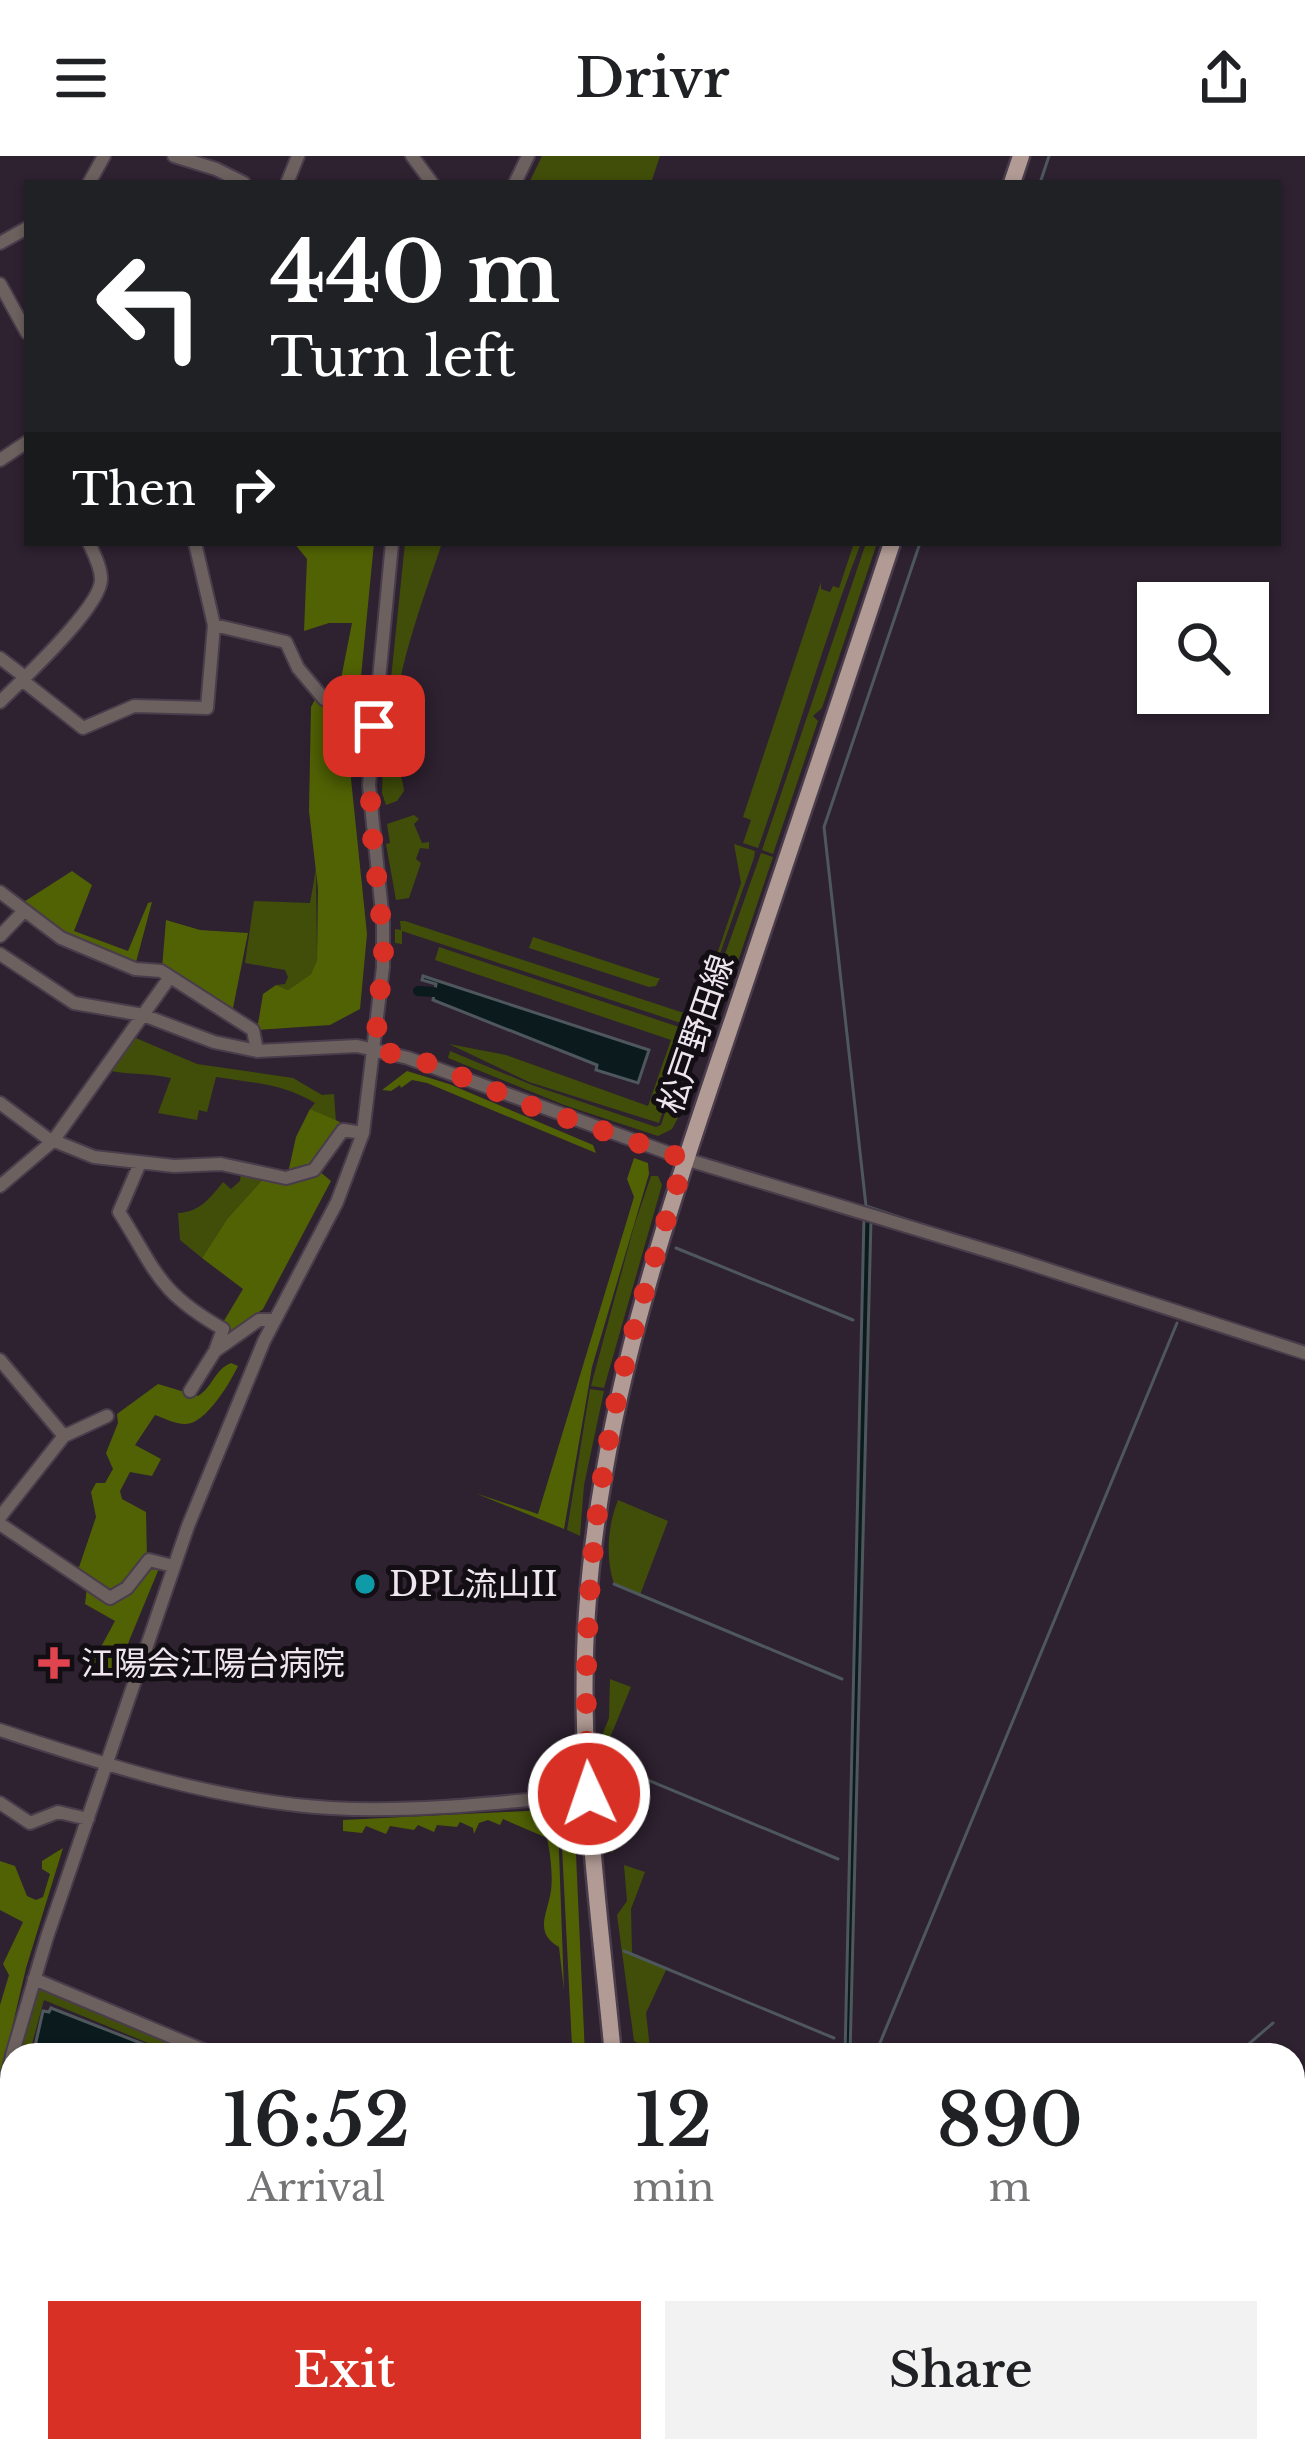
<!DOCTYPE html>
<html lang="en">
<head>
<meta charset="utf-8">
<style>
  :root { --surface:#fff; --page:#f2f2f2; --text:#202124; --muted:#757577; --accent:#d93025 }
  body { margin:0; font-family:"Libre Baskerville","Noto Sans JP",serif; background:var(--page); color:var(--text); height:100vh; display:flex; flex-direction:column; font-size:45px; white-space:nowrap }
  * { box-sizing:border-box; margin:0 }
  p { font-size:39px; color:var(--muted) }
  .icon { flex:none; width:66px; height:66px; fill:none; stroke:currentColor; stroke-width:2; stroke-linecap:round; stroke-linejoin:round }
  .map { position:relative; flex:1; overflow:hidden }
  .drawer { position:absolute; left:0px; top:1887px; width:1305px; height:420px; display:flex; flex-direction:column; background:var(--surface); border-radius:36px 36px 0 0; box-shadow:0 3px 9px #0004 }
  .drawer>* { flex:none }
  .top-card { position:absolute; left:24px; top:24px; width:1257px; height:366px; border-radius:0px; box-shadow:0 3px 9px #0004; background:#202124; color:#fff; overflow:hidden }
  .controls { position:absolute; left:1137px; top:426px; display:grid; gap:24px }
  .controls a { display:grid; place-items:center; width:132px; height:132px; border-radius:0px; background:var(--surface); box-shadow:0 3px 9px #0004; font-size:60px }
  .pin { position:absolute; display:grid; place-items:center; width:102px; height:102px; color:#fff; margin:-51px; border-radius:24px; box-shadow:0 6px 18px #0006 }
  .me { position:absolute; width:132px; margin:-66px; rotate:357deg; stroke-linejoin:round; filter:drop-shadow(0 0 9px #0008) }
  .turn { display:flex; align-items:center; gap:42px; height:252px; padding:0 48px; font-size:54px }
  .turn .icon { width:156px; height:156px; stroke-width:2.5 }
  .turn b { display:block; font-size:84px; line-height:102px }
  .then { display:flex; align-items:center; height:114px; padding:0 48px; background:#0003; gap:24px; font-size:45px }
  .eta { display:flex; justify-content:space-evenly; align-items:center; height:204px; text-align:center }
  .eta b { font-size:72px; font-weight:600; line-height:84px }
  .button { display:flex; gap:24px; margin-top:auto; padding:24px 48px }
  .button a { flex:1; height:138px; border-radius:0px; background:var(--accent); color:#fff; font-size:48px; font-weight:600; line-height:138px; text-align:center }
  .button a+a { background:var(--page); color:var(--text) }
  header { display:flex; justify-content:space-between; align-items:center; height:156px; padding:0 48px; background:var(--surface); font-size:54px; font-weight:600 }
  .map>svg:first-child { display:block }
  .green { fill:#414e09 }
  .forest { fill:#516204 }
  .water { fill:#0a1a1d; stroke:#4e575c; stroke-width:3 }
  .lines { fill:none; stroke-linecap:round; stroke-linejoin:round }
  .stream { stroke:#4e575c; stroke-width:3 }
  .canal { stroke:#0a1a1d; stroke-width:10 }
  .minor-casing { stroke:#493c4b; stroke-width:16 }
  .major-casing { stroke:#493c4b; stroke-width:21 }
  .minor { stroke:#6c615e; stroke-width:12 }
  .major { stroke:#b29b95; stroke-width:16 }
  .route { stroke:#d93025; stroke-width:21; stroke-dasharray:0 37.8 }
  .culture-dot { fill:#0f9aa8; stroke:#130d14; stroke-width:4.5 }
  .health-dot { fill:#e0444e; stroke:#130d14; stroke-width:4.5 }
  .labels { text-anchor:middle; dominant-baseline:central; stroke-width:10; stroke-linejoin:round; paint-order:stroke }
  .street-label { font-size:33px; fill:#eee5ef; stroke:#130d14 }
  .poi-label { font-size:33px; fill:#eee5ef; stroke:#130d14; text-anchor:start }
</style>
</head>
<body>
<header><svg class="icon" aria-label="menu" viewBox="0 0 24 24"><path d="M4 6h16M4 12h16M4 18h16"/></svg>Drivr<svg class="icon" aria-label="share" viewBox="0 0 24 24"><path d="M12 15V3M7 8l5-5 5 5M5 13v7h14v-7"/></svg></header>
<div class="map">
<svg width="1305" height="2307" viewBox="0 0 1305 2307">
  <rect width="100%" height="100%" fill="#2e2130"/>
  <path class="green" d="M542 0H660L651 27H529Z
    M405 387H442C420 453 394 519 392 589 392 607 403 618 404 635L397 645 386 649 382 637 383 600Z
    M854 387H861C823 485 795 588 758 692L743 687 751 664 743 661 821 426V433L830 436 833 430 839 432Z
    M866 387H877L822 552 813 560 818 565 773 698 762 694Z
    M414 659 419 663 414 668 422 687 429 686V693L420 692 416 703 421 707 409 742 396 744 386 688 390 687 387 668Z
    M734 688 755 695 754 702 695 868 679 960 672 973 658 980 564 949 448 902 450 895 532 929 656 971 661 969 693 871 402 775V788L395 787V773L401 774 400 765H405L696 861 741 727Z
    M761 697 773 701 719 862 704 857Z
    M316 713 317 804 311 818 288 834 276 829 285 828 288 821 285 814 245 807 254 745 310 747Z
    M533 781 657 822H660L656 830 649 831 529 792Z
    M439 791 688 874 659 967 529 926 449 888 506 899 648 950 671 884 435 804Z
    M131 880 197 908 293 922 322 939 334 938 336 966 310 953 315 947C282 927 252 927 216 921L207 956 199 954 197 964 158 957 171 922C144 916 125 919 107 914Z
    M241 1017 264 1022 227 1063 202 1102 180 1084 178 1057C200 1056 210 1042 223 1026L231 1033 240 1025Z
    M651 1020H658L662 1029 604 1232 591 1230 634 1070Z
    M590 1233 604 1235 584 1329 580 1380 567 1374Z
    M618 1344 668 1365 640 1439 614 1428C605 1401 608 1369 618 1344Z
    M610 1523 631 1531 609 1584 607 1607 628 1616 614 1658 613 1697 607 1693 601 1582 609 1562Z
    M624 1709 645 1716 631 1753 632 1797 667 1812 646 1857 650 1893 634 1885 617 1759 627 1745Z
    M40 1833 200 1899H177L44 1844 29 1899H19L36 1836Z
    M6 2153 12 2217V2295H572L447 2307H35L0 2303V2154Z"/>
  <path class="forest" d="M294 387H374L351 623 367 778 360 853 330 869 257 874 263 838 276 829 288 834 311 818 317 804 318 733 309 655 311 551 318 538H338L352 467H329L304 475 307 403Z
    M72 715 92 729 74 775 128 795 148 747 152 746 135 810 62 779 19 749Z
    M166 764 200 774 248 777 232 857 162 812Z
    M407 915 449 928 593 989 596 997 427 927 412 924 401 932 400 929 391 935 382 934Z
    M310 953 340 966 310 1009 288 1017 296 981Z
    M634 1002 648 1007 649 1018 592 1211 564 1373 475 1337 538 1358 634 1041 627 1023Z
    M319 1015 331 1025 263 1153 220 1185 222 1168 243 1133 202 1102 227 1063 264 1022 295 1027Z
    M231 1207 238 1210C230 1227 205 1269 185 1268 175 1268 164 1262 155 1259L135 1289 161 1303 152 1320 130 1316 120 1335 122 1343 146 1356 147 1403 115 1438 77 1417 96 1361 91 1336 96 1327H105L113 1313 106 1297 118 1267 117 1258 158 1228 198 1240C213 1231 214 1214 231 1207Z
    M148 1409 160 1410 129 1485 120 1517 115 1519 82 1507 86 1496 96 1500 115 1465 85 1448 87 1431 105 1444Z
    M547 1654 558 1668 564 1834 559 1791C535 1777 546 1760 550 1740 554 1724 550 1695 547 1682L503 1663 500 1669 488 1664 479 1667 474 1678 473 1672 460 1666 457 1671 437 1669 434 1676 418 1669 414 1674 390 1670 386 1678 366 1670 362 1677 343 1675V1664Z
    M561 1671 575 1676 585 1899H574L572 1890Z
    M63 1692 26 1812 0 1923V1849L9 1819 3 1808 23 1766 0 1754V1705L15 1710 27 1740 36 1744 43 1741 50 1718 42 1713V1705Z"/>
  <path class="water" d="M423 820 649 894 638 927 596 914 597 909 433 844 436 828 422 824Z
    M864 1061 871 1063 850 1899H845Z
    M51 1852 171 1899H172H33L43 1855 49 1856Z
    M1305 2276V2298L1255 2306 947 2307 1032 2295H1293V2277Z"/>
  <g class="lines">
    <path class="stream" d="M1040 27 1049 0
      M920 387 824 671 866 1050 929 1071
      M676 1092 853 1164
      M614 1428 842 1523
      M614 1610 838 1703
      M624 1795 834 1882
      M875 1899 1177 1167
      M1236 1899 1273 1867"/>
    <path class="canal" d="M418 835 434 836"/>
    <g class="minor-casing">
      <path id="minor" d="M174 0 216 13 244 27
        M412 0 432 27
        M89 27 104 0
        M287 27 298 0
        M515 27 528 0
        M0 87 27 72
        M0 128 27 177
        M0 304 27 286
        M214 469 286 486 298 512 324 543
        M0 502 25 521
        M22 524 83 572 134 550 207 552 214 469 195 387
        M0 546C21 525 102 450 101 423 101 411 94 398 89 387
        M0 736 61 782 135 813 161 815 253 874 257 895
        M0 780 23 756
        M0 798 74 847 143 859 214 886 257 895 357 890 408 902 685 1003 1015 1103 1305 1197
        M0 947 47 982 94 1001 174 1010 221 1008 286 1022 314 1014 343 974 363 977
        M140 1007 119 1056C157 1116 157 1135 223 1173L215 1195 259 1164H273
        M0 1030 53 985 170 821
        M0 1204 64 1280
        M190 1235 215 1195
        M0 1361 64 1280 107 1260
        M0 1368 110 1442 127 1432 149 1404 173 1410
        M0 1574C108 1610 218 1645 331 1652 416 1657 505 1646 589 1638
        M0 1647 30 1667 58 1656 88 1663
        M34 1823 215 1899
        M12 1899 47 1781 188 1370 264 1185 337 1046 363 977 383 811V766L369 629 392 387
        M0 1952 12 1900
        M0 2005 12 2004
        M0 2148 12 2147"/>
    </g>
    <g class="major-casing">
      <path id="major" d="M1012 27 1021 0
        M613 1899C599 1752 577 1603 587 1456 601 1248 668 1055 734 860 787 702 840 545 892 387
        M647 2295 648 2307"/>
    </g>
    <use href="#minor" class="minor"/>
    <use href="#major" class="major"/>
  </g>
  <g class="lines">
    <path class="route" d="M374 570 370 658 384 790 375 893 431 908 531 950 685 1003C659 1088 631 1173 613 1261 588 1387 582 1511 589 1638"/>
  </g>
  <circle class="culture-dot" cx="365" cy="1428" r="12"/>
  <path class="health-dot" d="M48 1489h12v12h12v12h-12v12h-12v-12h-12v-12h12z"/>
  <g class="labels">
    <g class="street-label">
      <text transform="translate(696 878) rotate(-71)">松戸野田線</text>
    </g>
    <g class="poi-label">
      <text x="389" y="1428">DPL流山II</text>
      <text x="81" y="1507">江陽会江陽台病院</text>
    </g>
  </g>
</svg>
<div class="controls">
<a><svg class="icon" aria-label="search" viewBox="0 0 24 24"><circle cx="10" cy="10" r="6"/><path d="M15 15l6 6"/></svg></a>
</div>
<div class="pin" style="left:374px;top:570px;background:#d93025"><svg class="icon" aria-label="arrive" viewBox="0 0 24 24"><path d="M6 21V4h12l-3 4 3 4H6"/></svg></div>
<svg class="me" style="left:589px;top:1638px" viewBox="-20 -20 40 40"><circle r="17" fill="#d93025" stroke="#fff" stroke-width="3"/><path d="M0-11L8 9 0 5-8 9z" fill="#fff"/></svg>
<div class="top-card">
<div class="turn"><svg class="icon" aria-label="left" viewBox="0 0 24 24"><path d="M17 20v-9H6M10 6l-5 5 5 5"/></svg><div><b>440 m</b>Turn left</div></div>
<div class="then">Then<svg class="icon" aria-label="right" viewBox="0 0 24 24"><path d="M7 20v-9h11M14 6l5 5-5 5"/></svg></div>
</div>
<section class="drawer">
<div class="eta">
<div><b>16:52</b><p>Arrival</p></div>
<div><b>12</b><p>min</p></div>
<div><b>890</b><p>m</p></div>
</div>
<div class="button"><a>Exit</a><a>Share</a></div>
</section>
</div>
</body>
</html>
